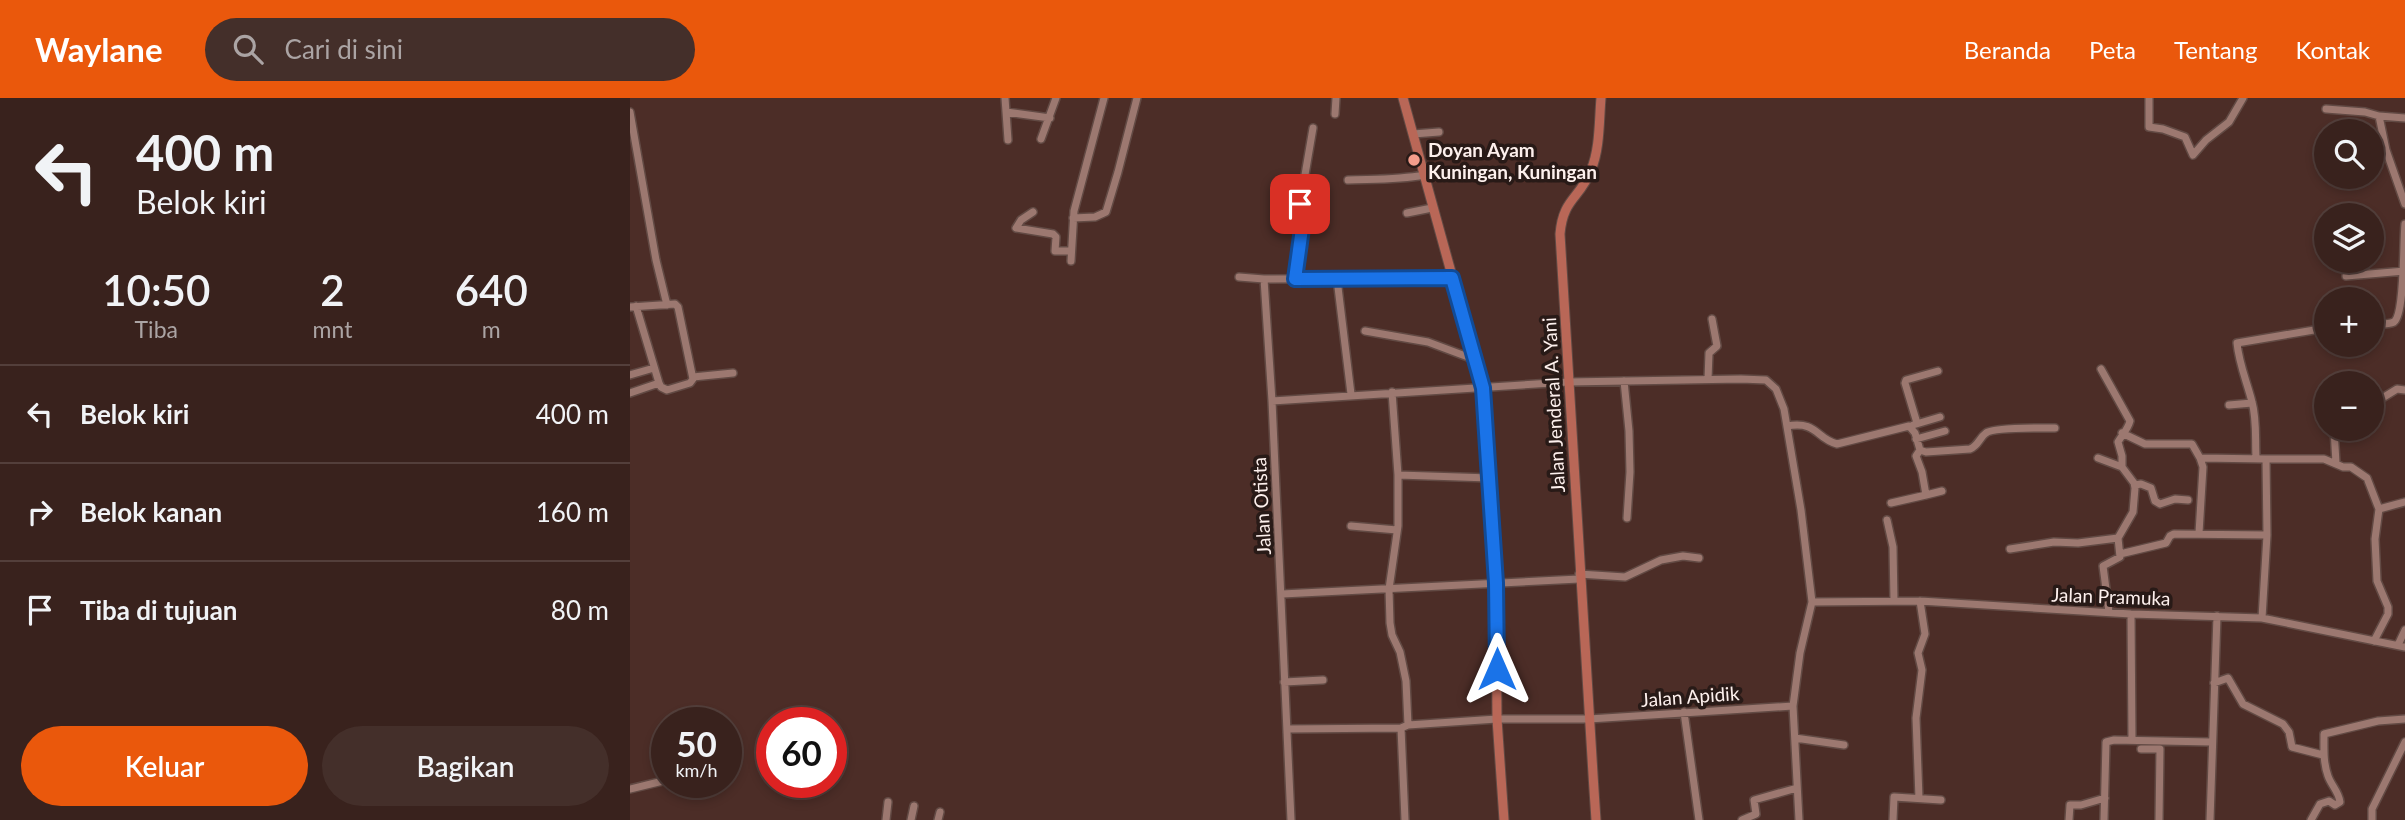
<!DOCTYPE html>
<html lang="id">
<head>
<meta charset="utf-8">
<style>
  :root { --surface:#39221d; --page:#442f2a; --text:#f1f3f6; --muted:#aba4a4; --line:#533f3b; --accent:#ea580c }
  body { margin:0; font-family:Lato,sans-serif; background:var(--page); color:var(--text); height:100vh; display:flex; flex-direction:column; font-size:26px; white-space:nowrap }
  * { box-sizing:border-box; margin:0 }
  p { font-size:23px; color:var(--muted) }
  .icon { flex:none; width:38px; height:38px; fill:none; stroke:currentColor; stroke-width:2; stroke-linecap:round; stroke-linejoin:round }
  .map { position:relative; flex:1; overflow:hidden }
  .drawer { display:flex; flex-direction:column; background:var(--surface); width:630px }
  .drawer>* { flex:none }
  .banner { background:#39221d; color:var(--text); overflow:hidden }
  .fabs { position:absolute; left:1684px; top:21px; display:grid; gap:14px }
  .fabs a { display:grid; place-items:center; width:70px; height:70px; border-radius:50%; background:var(--surface); box-shadow:0 4px 10px #0003,0 0 0 2px var(--line); font-size:35px }
  .speed { position:absolute; left:21px; top:609px; display:flex; gap:14px; font-size:35px; font-weight:700; text-align:center }
  .speed>* { display:grid; place-content:center; width:91px; height:91px; border-radius:50%; background:var(--surface); box-shadow:0 4px 10px #0003,0 0 0 2px var(--line); line-height:1 }
  .speed small { font-size:18px; font-weight:400 }
  .speed .limit { border:10px solid #d22; background:#fff; color:#111 }
  .pin { position:absolute; display:grid; place-items:center; width:60px; height:60px; color:#fff; margin:-30px; border-radius:14px; box-shadow:0 4px 10px #0006 }
  .me { position:absolute; width:77px; margin:-38px; rotate:0deg; stroke-linejoin:round; filter:drop-shadow(0 0 5px #0008) }
  .turn { display:flex; align-items:center; gap:24px; height:147px; padding:0 21px; font-size:32px }
  .turn .icon { width:91px; height:91px; stroke-width:2.5 }
  .turn b { display:block; font-size:49px; line-height:60px }
  .eta { display:flex; justify-content:space-evenly; align-items:center; height:119px; text-align:center }
  .eta b { font-size:42px; font-weight:600; line-height:49px }
  .button { display:flex; gap:14px; margin-top:auto; padding:14px 21px }
  .button a { flex:1; height:80px; border-radius:42px; background:var(--accent); color:#fff; font-size:28px; font-weight:600; line-height:80px; text-align:center }
  .button a+a { background:var(--page); color:var(--text) }
  ul { padding:0; list-style:none }
  li { display:flex; align-items:center; gap:21px; height:98px; padding:0 21px; border-top:2px solid var(--line) }
  li div { flex:1 }
  li b { display:block; font-size:26px }
  li em { font-style:normal }
  header { display:flex; align-items:center; gap:42px; box-sizing:border-box; height:98px; padding:0 35px; background:var(--accent); color:#fff }
  header strong { font-size:33px }
  nav { display:flex; gap:38px; margin-inline-start:auto; font-size:24px }
  .search { width:490px; height:63px; background:var(--page); display:flex; align-items:center; gap:18px; box-sizing:border-box; padding:0 24px; border-radius:38px; color:var(--muted); font-size:26px }
  main { display:flex; flex:1; min-height:0 }
  .map>svg:first-child { display:block }
  .lines { fill:none; stroke-linecap:round; stroke-linejoin:round }
  .minor-casing { stroke:#624a44; stroke-width:10 }
  .major-casing { stroke:#624a44; stroke-width:11 }
  .minor { stroke:#9c7870; stroke-width:7 }
  .major { stroke:#b96757; stroke-width:9 }
  .route-casing { stroke:#114b97; stroke-width:18 }
  .route { stroke:#1a73e8; stroke-width:12 }
  .poi-dot { fill:#f49d8b; stroke:#281a17; stroke-width:2.5 }
  .labels { text-anchor:middle; dominant-baseline:central; stroke-width:7; stroke-linejoin:round; paint-order:stroke }
  .poi-label { font-size:19px; font-weight:bold; fill:#fdf0ed; stroke:#281a17; text-anchor:start }
  .street-label { font-size:19px; fill:#fdf0ed; stroke:#281a17 }
</style>
</head>
<body>
<header>
<strong>Waylane</strong>
<div class="search"><svg class="icon" aria-label="search" viewBox="0 0 24 24"><circle cx="10" cy="10" r="6"/><path d="M15 15l6 6"/></svg>Cari di sini</div>
<nav><a>Beranda</a><a>Peta</a><a>Tentang</a><a>Kontak</a></nav>
</header>
<main>
<section class="drawer">
<div class="banner">
<div class="turn"><svg class="icon" aria-label="left" viewBox="0 0 24 24"><path d="M17 20v-9H6M10 6l-5 5 5 5"/></svg><div><b>400 m</b>Belok kiri</div></div>
</div>
<div class="eta">
<div><b>10:50</b><p>Tiba</p></div>
<div><b>2</b><p>mnt</p></div>
<div><b>640</b><p>m</p></div>
</div>
<ul>
<li><svg class="icon" aria-label="left" viewBox="0 0 24 24"><path d="M17 20v-9H6M10 6l-5 5 5 5"/></svg><div><b>Belok kiri</b></div><em>400 m</em></li>
<li><svg class="icon" aria-label="right" viewBox="0 0 24 24"><path d="M7 20v-9h11M14 6l5 5-5 5"/></svg><div><b>Belok kanan</b></div><em>160 m</em></li>
<li><svg class="icon" aria-label="arrive" viewBox="0 0 24 24"><path d="M6 21V4h12l-3 4 3 4H6"/></svg><div><b>Tiba di tujuan</b></div><em>80 m</em></li>
</ul>
<div class="button"><a>Keluar</a><a>Bagikan</a></div>
</section>
<div class="map">
<svg width="1775" height="722" viewBox="0 0 1775 722">
  <rect width="100%" height="100%" fill="#4c2d27"/>
  <g class="lines">
    <g class="minor-casing">
      <path id="minor" d="M375 0 376 14 420 20
        M1519 0V29L1533 31 1555 39 1563 57 1576 42 1599 24 1613 0
        M1696 11 1735 14 1749 18 1756 52 1775 106
        M0 14 26 162 37 207
        M376 14 378 42
        M705 16 706 0
        M1749 18 1775 20
        M783 36 809 34
        M411 41 426 0
        M718 82C744 81 768 82 794 77
        M646 105 670 106
        M403 114 391 122 386 130 423 136 426 139 425 153H441
        M777 115 802 110
        M674 116H695
        M443 120 465 119 476 114 488 74 507 0
        M441 163 444 113 474 0
        M1716 178 1775 173
        M609 179 634 181 823 180
        M634 181 642 303
        M665 181 674 116 670 106 683 30
        M707 181 721 296
        M0 209 45 206 48 209 63 281 60 285 37 292 31 289 29 285
        M1741 226C1748 226 1758 227 1764 224 1775 216 1773 144 1775 126
        M735 233 798 244 846 262
        M0 277 24 270
        M63 279 103 275
        M1078 281 1079 255 1087 248 1082 221
        M994 283 999 333 1000 374 997 420
        M762 294 768 377V428L759 491 760 525 762 537 770 554 776 583 778 627
        M0 295 29 285 6 208
        M1599 307 1622 305
        M1741 307 1767 291 1775 292
        M1287 325 1275 285 1276 282 1308 273
        M1283 327 1310 319
        M1157 328C1188 323 1185 340 1207 346L1279 328 1285 335 1290 352 1296 354 1340 351C1349 347 1349 340 1356 335 1363 329 1413 330 1425 330
        M1704 331 1706 365
        M1492 335 1515 346H1562L1570 360
        M1286 341 1315 333
        M1290 352 1286 358 1292 374 1296 397 1312 393
        M1626 359C1625 341 1627 322 1622 304 1617 284 1609 266 1607 245L1696 230
        M1468 360 1492 369
        M1636 361H1694L1713 369H1721L1737 380 1749 411
        M768 377 860 380
        M1505 387 1511 386 1521 390 1525 403 1530 406 1545 401 1558 402
        M1261 405 1296 397
        M1257 422 1263 449 1264 503
        M721 428 767 432
        M1569 435 1573 369 1570 360 1636 361 1637 437 1632 520
        M1380 451 1424 444 1448 445 1488 440 1503 414 1505 390 1504 385 1492 369V358L1488 344C1492 337 1498 331 1500 323L1471 271
        M1490 456 1536 445 1540 438 1544 436 1637 437
        M949 476 995 479 1031 462 1053 458 1069 460
        M652 496 949 481
        M1182 504 1290 503 1501 516 1632 520 1775 549
        M1479 514 1473 468 1490 459 1488 440
        M1501 516 1502 642
        M1744 543 1758 516V509L1747 483 1745 441 1749 411 1775 404
        M1768 547 1775 532
        M654 584 693 582
        M1584 585 1598 580 1613 606 1653 626 1659 634 1662 649 1693 657
        M1054 614 1069 722
        M771 630 775 722
        M657 631 771 630 778 627 867 621H959L1163 608
        M1165 640 1214 647
        M1511 651H1530L1529 722
        M0 691 37 682
        M1289 700 1286 620 1292 572 1288 555 1295 536 1290 503
        M256 722 258 704
        M281 722 284 708
        M308 722 310 714
        M661 722 642 303 938 284 1111 281 1136 282 1146 291 1154 311 1171 412 1182 504 1170 555 1163 608 1169 722
        M1112 722 1126 716 1124 702 1167 690
        M1263 722 1264 699 1311 702
        M1439 722 1440 707H1451L1475 700
        M1474 722 1476 644 1484 642 1581 644
        M1580 722 1587 518
        M1681 722 1690 706 1699 703 1705 707 1710 704C1709 694 1701 687 1698 678 1693 664 1694 650 1694 636L1748 623 1775 621
        M1742 722V711L1775 644"/>
    </g>
    <g class="major-casing">
      <path id="major" d="M773 0 853 290 866 485 867 621 874 722
        M966 722C953 527 941 332 930 136 933 100 950 101 961 72 970 51 969 23 971 0"/>
    </g>
    <use href="#minor" class="minor"/>
    <use href="#major" class="major"/>
  </g>
  <g class="lines">
    <g class="route-casing">
      <path id="route" d="M670 106 674 116 665 181 822 180 853 290 866 485 867 571"/>
    </g>
    <use href="#route" class="route"/>
  </g>
  <circle class="poi-dot" cx="784" cy="62" r="7"/>
  <g class="labels">
    <g class="poi-label">
      <text x="798" y="51">Doyan Ayam<tspan x="798" dy="22">Kuningan, Kuningan</tspan></text>
    </g>
    <g class="street-label">
      <text transform="translate(923 307) rotate(-93)">Jalan Jenderal A. Yani</text>
      <text transform="translate(631 408) rotate(-93)">Jalan Otista</text>
      <text transform="translate(1481 498) rotate(2)">Jalan Pramuka</text>
      <text transform="translate(1060 598) rotate(-4)">Jalan Apidik</text>
    </g>
  </g>
</svg>
<div class="fabs">
<a><svg class="icon" aria-label="search" viewBox="0 0 24 24"><circle cx="10" cy="10" r="6"/><path d="M15 15l6 6"/></svg></a>
<a><svg class="icon" aria-label="layers" viewBox="0 0 24 24"><path d="M12 4l9 5-9 5-9-5zM3 14l9 5 9-5"/></svg></a>
<a>+</a>
<a>−</a>
</div>
<div class="speed"><div>50<small>km/h</small></div><div class="limit">60</div></div>
<div class="pin" style="left:670px;top:106px;background:#d93025"><svg class="icon" aria-label="arrive" viewBox="0 0 24 24"><path d="M6 21V4h12l-3 4 3 4H6"/></svg></div>
<svg class="me" style="left:867px;top:571px" viewBox="-20 -20 40 40"><path d="M0-17L14 15 0 8-14 15z" fill="#1a73e8" stroke="#fff" stroke-width="4"/></svg>
</div>
</main>
</body>
</html>
